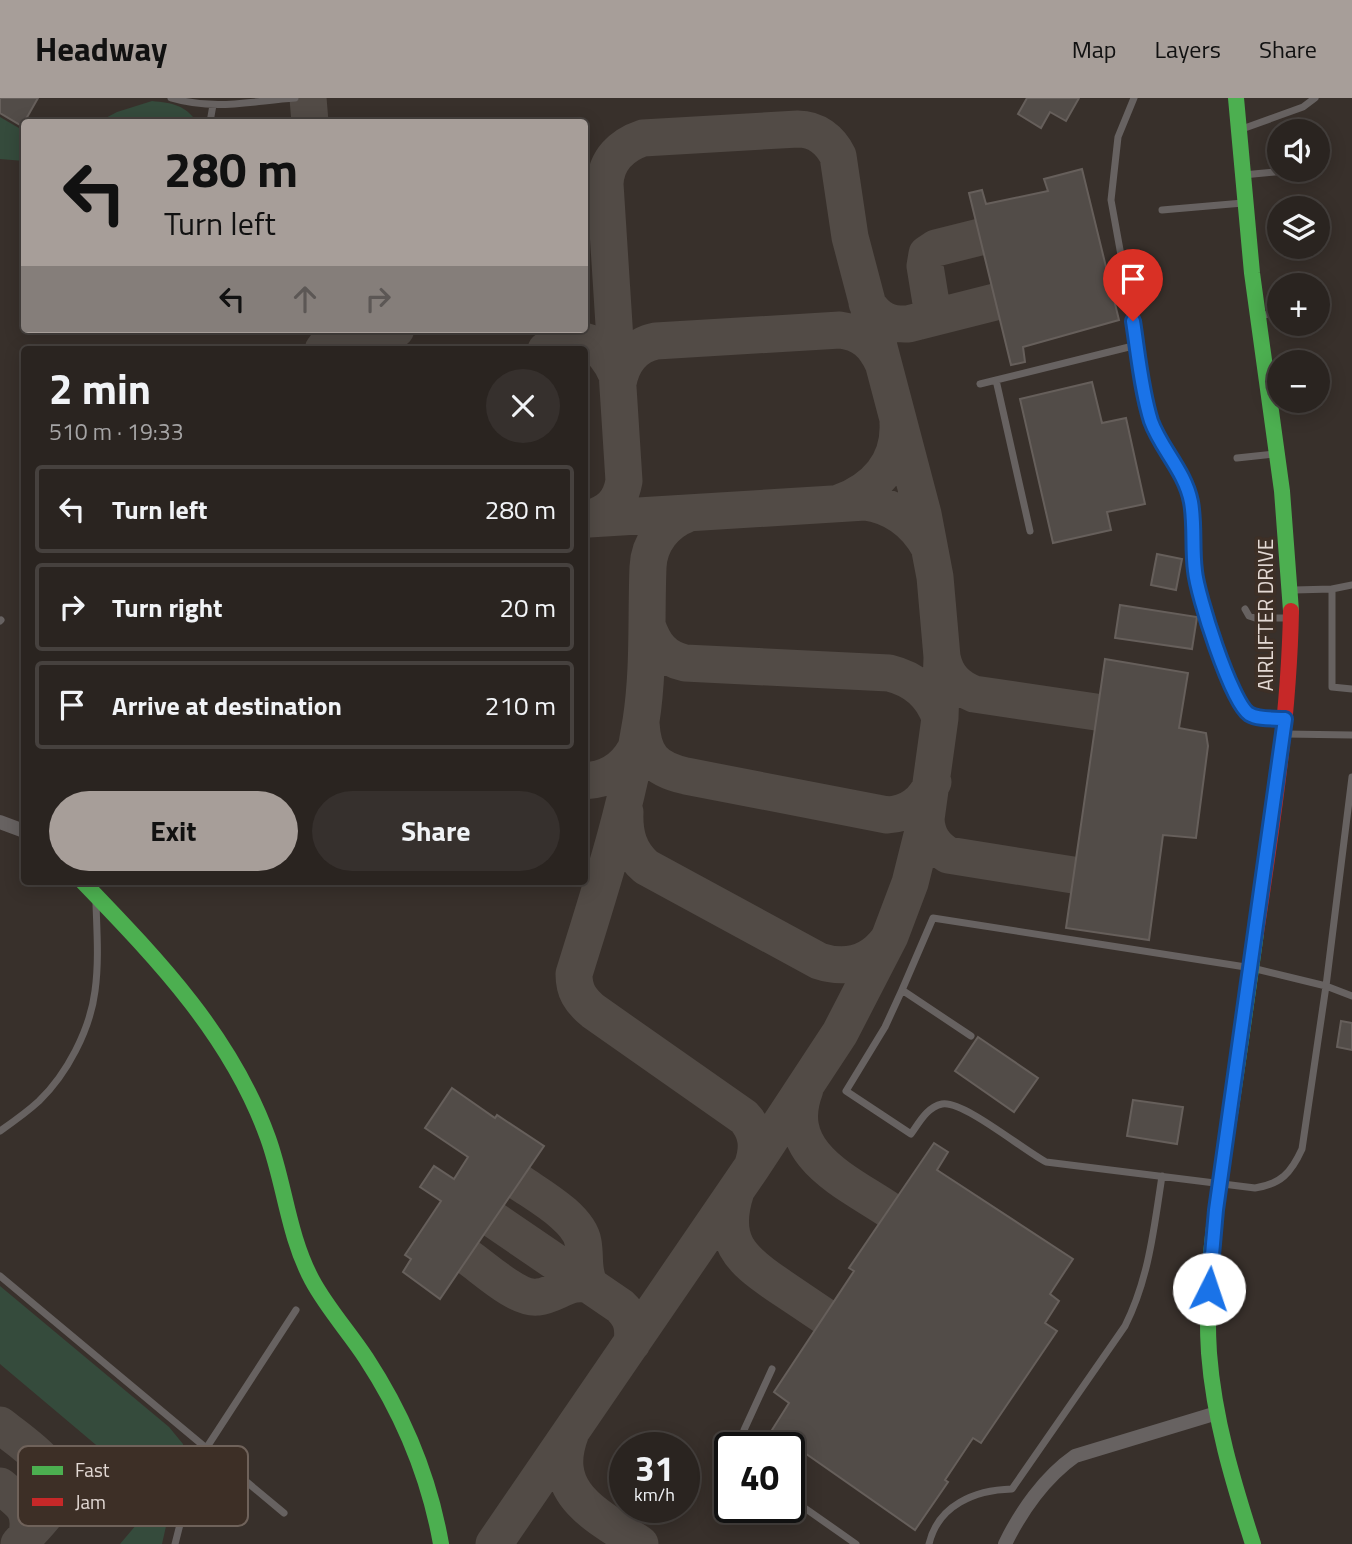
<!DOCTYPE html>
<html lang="en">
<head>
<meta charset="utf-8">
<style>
  :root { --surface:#2a2420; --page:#36302d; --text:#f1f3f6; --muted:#a5a4a5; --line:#46413e; --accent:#a79e99 }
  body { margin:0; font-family:"Titillium Web",sans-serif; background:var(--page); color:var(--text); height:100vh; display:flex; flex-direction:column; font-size:26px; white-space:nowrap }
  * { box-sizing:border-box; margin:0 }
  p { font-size:23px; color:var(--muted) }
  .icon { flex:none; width:38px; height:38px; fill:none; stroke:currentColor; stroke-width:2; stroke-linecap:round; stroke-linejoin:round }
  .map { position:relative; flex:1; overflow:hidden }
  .drawer { position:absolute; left:21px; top:248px; width:567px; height:539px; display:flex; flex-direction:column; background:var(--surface); border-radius:7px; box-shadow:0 4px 18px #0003,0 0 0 2px var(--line) }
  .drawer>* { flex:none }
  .banner { position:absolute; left:21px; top:21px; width:567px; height:214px; border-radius:7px; box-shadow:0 4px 18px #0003,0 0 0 2px var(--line); background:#a79e99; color:#111; overflow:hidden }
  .fabs { position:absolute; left:1267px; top:21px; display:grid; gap:14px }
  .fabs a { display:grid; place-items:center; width:63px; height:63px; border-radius:50%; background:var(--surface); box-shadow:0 4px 18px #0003,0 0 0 2px var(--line); font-size:35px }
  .speed { position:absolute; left:609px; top:1334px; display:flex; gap:14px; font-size:35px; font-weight:700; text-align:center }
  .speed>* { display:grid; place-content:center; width:91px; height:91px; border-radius:50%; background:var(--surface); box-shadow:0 4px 18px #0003,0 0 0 2px var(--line); line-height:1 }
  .speed small { font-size:18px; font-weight:400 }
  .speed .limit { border:4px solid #111; border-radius:10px; background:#fff; color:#111 }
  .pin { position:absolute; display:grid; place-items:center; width:60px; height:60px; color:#fff; margin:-72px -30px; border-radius:50% 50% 50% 0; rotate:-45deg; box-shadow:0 0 7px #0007 }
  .pin .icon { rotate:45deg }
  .me { position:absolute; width:77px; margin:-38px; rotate:4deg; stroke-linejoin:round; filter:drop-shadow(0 0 5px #0008) }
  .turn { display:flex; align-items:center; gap:24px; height:147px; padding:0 28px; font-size:32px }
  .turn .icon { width:91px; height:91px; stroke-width:2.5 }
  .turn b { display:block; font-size:49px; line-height:60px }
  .lanes { display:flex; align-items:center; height:66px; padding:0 28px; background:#0003; justify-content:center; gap:35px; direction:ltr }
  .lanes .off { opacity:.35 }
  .round { display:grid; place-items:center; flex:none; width:74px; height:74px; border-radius:37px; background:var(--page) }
  .headline { display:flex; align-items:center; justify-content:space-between; height:119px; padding:0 28px }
  h1 { font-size:42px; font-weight:700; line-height:52px }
  .action { display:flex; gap:14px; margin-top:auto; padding:14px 28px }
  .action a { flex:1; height:80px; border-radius:42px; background:var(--accent); color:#111; font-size:28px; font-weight:700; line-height:80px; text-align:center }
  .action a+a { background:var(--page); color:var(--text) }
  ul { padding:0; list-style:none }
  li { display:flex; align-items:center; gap:21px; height:88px; margin:0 14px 10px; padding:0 14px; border:4px solid var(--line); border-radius:7px }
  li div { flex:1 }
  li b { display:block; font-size:26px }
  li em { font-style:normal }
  header { display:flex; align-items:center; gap:42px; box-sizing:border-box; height:98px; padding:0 35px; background:var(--accent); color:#111 }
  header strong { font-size:33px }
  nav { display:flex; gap:38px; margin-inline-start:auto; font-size:24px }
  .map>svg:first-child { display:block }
  .green { fill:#354b3c }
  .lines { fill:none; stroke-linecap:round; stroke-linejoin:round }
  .taxiway { stroke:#524b46; stroke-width:37 }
  .building { fill:#524c48; stroke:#665f5b; stroke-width:2 }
  .lane { stroke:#676261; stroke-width:7 }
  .street { stroke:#676261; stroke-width:14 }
  .fast { stroke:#4caf50; stroke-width:16 }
  .jam { stroke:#c62828; stroke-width:16 }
  .route-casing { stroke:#114b97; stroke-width:18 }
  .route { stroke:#1a73e8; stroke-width:12 }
  .labels { text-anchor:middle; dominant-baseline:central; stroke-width:7; stroke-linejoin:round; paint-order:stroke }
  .street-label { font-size:21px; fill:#e3d9d4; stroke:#3d2f26 }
  .key { fill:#3d2f26; stroke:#6f625a; stroke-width:2 }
  .key-label { font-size:19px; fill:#e3d9d4 }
</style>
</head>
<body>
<header>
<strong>Headway</strong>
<nav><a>Map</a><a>Layers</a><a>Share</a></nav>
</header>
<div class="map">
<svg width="1352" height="1446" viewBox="0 0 1352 1446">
  <rect width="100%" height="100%" fill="#38302b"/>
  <path class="green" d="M152 3C173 5 185 7 197 24H98L117 14Z
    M0 19 24 33V63L0 61Z
    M0 1188 169 1329 183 1346 185 1365 176 1384 162 1446H120L159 1400 0 1266Z"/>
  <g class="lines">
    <path class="taxiway" d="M308 0 310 24
      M867 205C877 221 889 227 908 226L995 204
      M920 223 929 217 932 211 925 168 927 156 936 150 980 139
      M353 231 377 237 396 231
      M323 252 331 241 333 231
      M546 252C577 231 603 244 617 277
      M618 285C622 264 635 247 656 243L840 232C863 235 874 246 883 265
      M839 405C875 392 900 365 898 325
      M687 416C665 424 649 445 648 469 646 520 649 572 641 623 627 710 600 792 574 876 574 893 580 902 593 913L744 1019C758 1034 759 1050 752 1069
      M589 421 865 404C894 408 915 424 929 449
      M647 527C654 547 663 560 685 565L889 575C914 581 932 596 940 620
      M942 559C946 578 956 589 974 596L1096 614
      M641 625C643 658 654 671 686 678L887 717C910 716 924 704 933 684
      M584 683C607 682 624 672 635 652
      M625 714C624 736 629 754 646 769L819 863C846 872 871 865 888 842
      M926 721C927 738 934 748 948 757L1073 777
      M805 991C780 1056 846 1083 889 1112
      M519 1084C539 1098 579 1120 583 1144 586 1160 582 1173 590 1187
      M736 1093C720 1142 739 1161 778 1187 793 1197 809 1208 824 1218
      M494 1122 620 1208C632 1219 634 1229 632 1245
      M468 1159C485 1171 518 1202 538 1199 557 1197 569 1181 590 1187
      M0 1327C18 1342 68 1373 56 1399 49 1416 31 1432 19 1446
      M571 1334C547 1396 597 1417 640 1446
      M0 1388C19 1404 32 1409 27 1436
      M494 1446 752 1069 840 935 890 838 910 785 926 721 940 620 942 559 935 479 923 416 850 139 838 58C830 42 816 31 798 31L643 40C622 47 606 62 605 86L624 383C620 405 610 414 589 421"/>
  </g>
  <path class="building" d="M0 0H38L22 28 0 15Z
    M1027 0H1079L1066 23 1050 14 1041 30 1018 16Z
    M1082 71 1119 222 1023 249 1025 264 1011 267 969 95 982 92 986 106 1048 93 1044 81Z
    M1092 284 1102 325 1126 320 1145 406 1107 414 1111 432 1053 445 1020 301Z
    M1157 456 1182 461 1176 492 1151 487Z
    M1120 507 1197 519 1192 551 1115 540Z
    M1105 561 1188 575 1179 630 1206 635 1208 648 1196 740 1163 737 1149 842 1066 830Z
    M1341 923 1352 925V952L1337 949Z
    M978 939 1038 980 1014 1014 955 973Z
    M452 990 495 1020 497 1017 544 1048 440 1201 403 1174 411 1161 405 1157 441 1103 420 1089 434 1068 454 1081 468 1059 425 1030Z
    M1133 1002 1183 1009 1177 1046 1127 1038Z
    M934 1045 948 1054 937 1072 1073 1161 1050 1196 1059 1203 1045 1225 1057 1233 981 1345 973 1340 945 1382 948 1384 915 1432 772 1332 789 1305 774 1294 854 1173 849 1170Z"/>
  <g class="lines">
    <path class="lane" d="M171 0C215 13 252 3 295 0
      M1134 0 1118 39 1111 102 1151 323 1185 383 1191 403 1195 473 1200 503 1232 588 1241 608 1250 617 1260 620 1281 621
      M210 24 213 7
      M1242 31 1303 9 1315 0
      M1243 77 1284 73
      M1162 112 1243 105
      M1259 218 1279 214
      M996 282 1030 433
      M980 286 1137 247
      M1237 360 1274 356
      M1332 491 1352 487
      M1294 492 1332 491V589L1352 591
      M1245 511 1249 518 1255 520H1289
      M0 523 1 522
      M1285 636 1352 637
      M902 892 933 820 1252 870 1326 888 1352 898
      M971 938 902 892 885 929 846 993 911 1036C919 1025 927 1009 942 1006 963 1002 1023 1052 1046 1064L1255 1090C1281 1086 1291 1075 1302 1051L1326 888 1352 679
      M0 1033C13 1024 27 1014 39 1003 67 976 90 932 95 893 99 864 97 835 96 806
      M0 1178 284 1415
      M742 1349 744 1332 772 1271
      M720 1391 730 1378
      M789 1399 856 1446
      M175 1446 188 1395 207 1349 296 1212
      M929 1446C938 1407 975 1392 1012 1391L1125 1228C1149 1180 1154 1130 1162 1078"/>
    <path class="street" d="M0 724 24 733
      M1005 1446C1021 1413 1045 1379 1075 1358L1217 1315"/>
    <path class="fast" d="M1236 0 1252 175 1282 393 1291 513
      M83 784C157 861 231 937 268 1040 285 1087 288 1137 312 1182 327 1210 349 1234 366 1260 404 1318 429 1378 441 1446
      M1253 1446C1233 1384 1214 1321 1209 1255 1204 1179 1217 1104 1228 1029 1238 965 1247 900 1256 835"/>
    <path class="jam" d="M1256 835C1272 728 1289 621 1291 513"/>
  </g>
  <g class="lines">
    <g class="route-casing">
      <path id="route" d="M1133 223C1138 255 1141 291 1151 323 1161 351 1185 373 1191 404 1195 426 1192 450 1195 473 1197 496 1231 604 1249 616 1259 622 1274 620 1285 621L1216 1112 1209 1191"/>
    </g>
    <use href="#route" class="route"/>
  </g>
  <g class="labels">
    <g class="street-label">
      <text transform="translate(1265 517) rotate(-90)">AIRLIFTER DRIVE</text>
    </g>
  </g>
  <rect x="18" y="1348" width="230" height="80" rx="10" class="key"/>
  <rect x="32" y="1368" width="31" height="9" fill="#4caf50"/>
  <rect x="32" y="1400" width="31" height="8" fill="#c62828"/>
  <g class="key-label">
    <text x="75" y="1379">Fast</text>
    <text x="75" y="1411">Jam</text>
  </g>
</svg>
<div class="fabs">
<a><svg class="icon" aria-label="sound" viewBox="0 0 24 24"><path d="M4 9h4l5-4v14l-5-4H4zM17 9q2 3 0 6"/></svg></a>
<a><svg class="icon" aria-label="layers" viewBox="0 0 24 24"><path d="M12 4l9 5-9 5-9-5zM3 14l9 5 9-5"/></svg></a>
<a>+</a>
<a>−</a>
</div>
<div class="speed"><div>31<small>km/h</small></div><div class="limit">40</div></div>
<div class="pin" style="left:1133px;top:223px;background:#d93025"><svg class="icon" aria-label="arrive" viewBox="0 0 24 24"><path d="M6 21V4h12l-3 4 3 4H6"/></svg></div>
<svg class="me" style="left:1209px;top:1191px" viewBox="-20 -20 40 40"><circle r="19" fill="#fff"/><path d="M0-13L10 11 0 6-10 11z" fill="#1a73e8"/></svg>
<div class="banner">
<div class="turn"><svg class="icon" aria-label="left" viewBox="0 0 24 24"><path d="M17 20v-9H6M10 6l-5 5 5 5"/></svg><div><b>280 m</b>Turn left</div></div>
<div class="lanes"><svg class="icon" aria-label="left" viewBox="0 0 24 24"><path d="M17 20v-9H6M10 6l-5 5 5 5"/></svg><svg class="icon off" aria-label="ahead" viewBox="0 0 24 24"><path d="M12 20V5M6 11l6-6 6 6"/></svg><svg class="icon off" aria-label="right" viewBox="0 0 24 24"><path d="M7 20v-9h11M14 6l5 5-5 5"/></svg></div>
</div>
<section class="drawer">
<div class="headline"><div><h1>2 min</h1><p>510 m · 19:33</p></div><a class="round"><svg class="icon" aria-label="close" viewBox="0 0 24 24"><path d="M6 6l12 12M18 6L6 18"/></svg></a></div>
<ul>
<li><svg class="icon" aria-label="left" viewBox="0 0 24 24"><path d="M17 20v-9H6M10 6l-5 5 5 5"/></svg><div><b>Turn left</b></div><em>280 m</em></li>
<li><svg class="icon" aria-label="right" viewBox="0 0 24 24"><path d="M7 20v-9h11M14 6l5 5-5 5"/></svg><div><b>Turn right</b></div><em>20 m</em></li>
<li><svg class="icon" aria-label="arrive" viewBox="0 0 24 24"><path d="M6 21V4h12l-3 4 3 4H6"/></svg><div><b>Arrive at destination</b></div><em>210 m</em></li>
</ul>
<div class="action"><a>Exit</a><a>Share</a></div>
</section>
</div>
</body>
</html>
